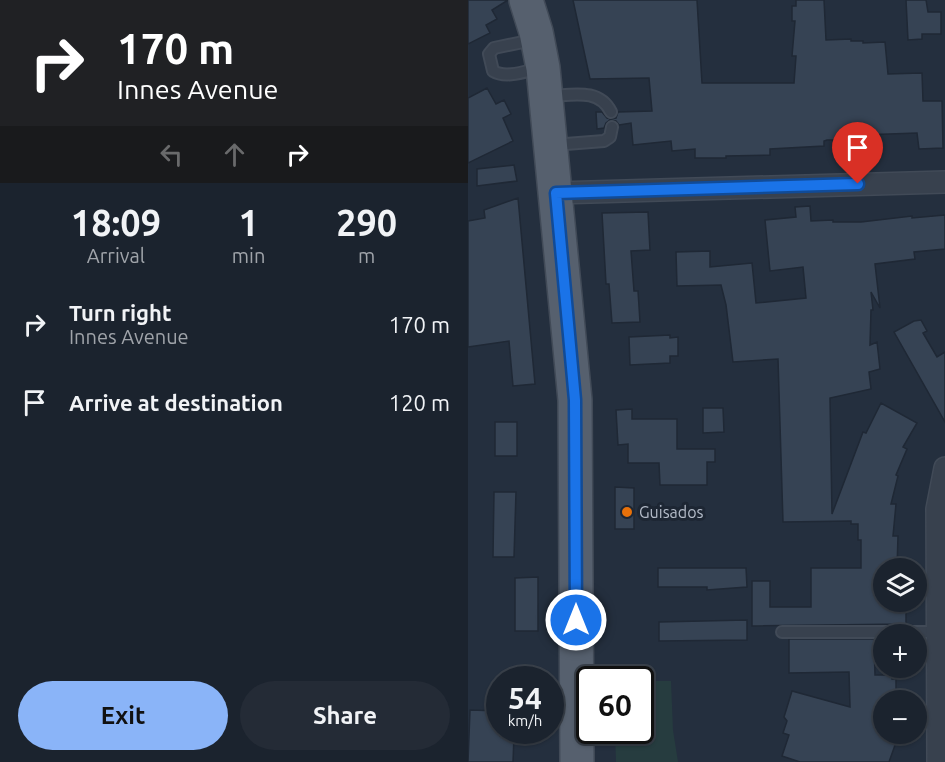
<!DOCTYPE html>
<html lang="en">
<head>
<meta charset="utf-8">
<style>
  :root { --surface:#1b232e; --page:#242b36; --text:#f1f3f6; --muted:#a0a4aa; --line:#39404a; --accent:#8ab4f8 }
  body { margin:0; font-family:Ubuntu,sans-serif; background:var(--page); color:var(--text); height:100vh; display:flex; flex-direction:column; font-size:22px; white-space:nowrap }
  * { box-sizing:border-box; margin:0 }
  p { font-size:20px; color:var(--muted) }
  .icon { flex:none; width:33px; height:33px; fill:none; stroke:currentColor; stroke-width:2; stroke-linecap:round; stroke-linejoin:round }
  .map { position:relative; flex:1; overflow:hidden }
  .panel { display:flex; flex-direction:column; background:var(--surface); width:468px }
  .panel>* { flex:none }
  .guide { background:#202124; color:#fff; overflow:hidden }
  .tools { position:absolute; left:405px; top:558px; display:grid; gap:12px }
  .tools a { display:grid; place-items:center; width:54px; height:54px; border-radius:50%; background:var(--surface); box-shadow:0 2px 4px #0004,0 0 0 2px var(--line); font-size:30px }
  .speed { position:absolute; left:18px; top:666px; display:flex; gap:12px; font-size:30px; font-weight:700; text-align:center }
  .speed>* { display:grid; place-content:center; width:78px; height:78px; border-radius:50%; background:var(--surface); box-shadow:0 2px 4px #0004,0 0 0 2px var(--line); line-height:1 }
  .speed small { font-size:15px; font-weight:400 }
  .speed .limit { border:3px solid #111; border-radius:9px; background:#fff; color:#111 }
  .pin { position:absolute; display:grid; place-items:center; width:51px; height:51px; color:#fff; margin:-62px -26px; border-radius:50% 50% 50% 0; rotate:-45deg; box-shadow:0 0 6px #0007 }
  .pin .icon { rotate:45deg }
  .me { position:absolute; width:66px; margin:-33px; rotate:0deg; stroke-linejoin:round; filter:drop-shadow(0 0 4px #0008) }
  .turn { display:flex; align-items:center; gap:21px; height:126px; padding:0 18px; font-size:27px }
  .turn .icon { width:78px; height:78px; stroke-width:2.5 }
  .turn b { display:block; font-size:42px; line-height:51px }
  .lanes { display:flex; align-items:center; height:57px; padding:0 18px; background:#0003; justify-content:center; gap:30px; direction:ltr }
  .lanes .off { opacity:.35 }
  .eta { display:flex; justify-content:space-evenly; align-items:center; height:102px; text-align:center }
  .eta b { font-size:36px; font-weight:600; line-height:42px }
  .cta { display:flex; gap:12px; margin-top:auto; padding:12px 18px }
  .cta a { flex:1; height:69px; border-radius:36px; background:var(--accent); color:#111; font-size:24px; font-weight:600; line-height:69px; text-align:center }
  .cta a+a { background:var(--page); color:var(--text) }
  ul { padding:0; list-style:none }
  li { display:flex; align-items:center; gap:18px; height:78px; padding:0 18px }
  li div { flex:1 }
  li b { display:block; font-size:22px }
  li em { font-style:normal }
  main { display:flex; flex:1; min-height:0 }
  .map>svg:first-child { display:block }
  .green { fill:#263c3f }
  .building { fill:#364354; stroke:#1f2835; stroke-width:1.5 }
  .lines { fill:none; stroke-linecap:round; stroke-linejoin:round }
  .service-casing { stroke:#414a57; stroke-width:14 }
  .minor-casing { stroke:#414a57; stroke-width:24 }
  .primary-casing { stroke:#414a57; stroke-width:36 }
  .service { stroke:#38414e; stroke-width:10 }
  .minor { stroke:#38414e; stroke-width:21 }
  .primary { stroke:#56606e; stroke-width:33 }
  .route-casing { stroke:#114b97; stroke-width:15 }
  .route { stroke:#1a73e8; stroke-width:10 }
  .food-dot { fill:#e8710a; stroke:#1d2633; stroke-width:2 }
  .labels { text-anchor:middle; dominant-baseline:central; stroke-width:6; stroke-linejoin:round; paint-order:stroke }
  .poi-label { font-size:16px; fill:#b4bcc9; stroke:#1d2633; text-anchor:start }
</style>
</head>
<body>
<main>
<section class="panel">
<div class="guide">
<div class="turn"><svg class="icon" aria-label="right" viewBox="0 0 24 24"><path d="M7 20v-9h11M14 6l5 5-5 5"/></svg><div><b>170 m</b>Innes Avenue</div></div>
<div class="lanes"><svg class="icon off" aria-label="left" viewBox="0 0 24 24"><path d="M17 20v-9H6M10 6l-5 5 5 5"/></svg><svg class="icon off" aria-label="ahead" viewBox="0 0 24 24"><path d="M12 20V5M6 11l6-6 6 6"/></svg><svg class="icon" aria-label="right" viewBox="0 0 24 24"><path d="M7 20v-9h11M14 6l5 5-5 5"/></svg></div>
</div>
<div class="eta">
<div><b>18:09</b><p>Arrival</p></div>
<div><b>1</b><p>min</p></div>
<div><b>290</b><p>m</p></div>
</div>
<ul>
<li><svg class="icon" aria-label="right" viewBox="0 0 24 24"><path d="M7 20v-9h11M14 6l5 5-5 5"/></svg><div><b>Turn right</b><p>Innes Avenue</p></div><em>170 m</em></li>
<li><svg class="icon" aria-label="arrive" viewBox="0 0 24 24"><path d="M6 21V4h12l-3 4 3 4H6"/></svg><div><b>Arrive at destination</b></div><em>120 m</em></li>
</ul>
<div class="cta"><a>Exit</a><a>Share</a></div>
</section>
<div class="map">
<svg width="477" height="762" viewBox="0 0 477 762">
  <rect width="100%" height="100%" fill="#242f3e"/>
  <path class="green" d="M173 681H203L205 730 210 762H148L147 731 172 730Z"/>
  <path class="building" d="M0 0H40L24 10 29 19 18 25 22 33 0 44Z
    M105 0H229L234 83H326L328 56H324L327 21H324V6H328V0H356L358 40 383 39V41H395V43L417 42 420 74 454 73 455 101H474L475 148 451 149 449 133 393 135V140H359L356 141V146L302 149V155L258 156V158H227V149L204 151 203 141 165 145 163 123 151 125 148 121 142 120 138 123 136 128 129 129 128 112H134L139 118 143 119 148 118 150 112 184 111 181 78 122 79Z
    M438 0H458L460 12H473V34H454V39L440 40Z
    M19 88 28 104 36 100 43 114 35 118 45 141 0 163V98Z
    M46 165 49 181 9 186V169Z
    M50 198 67 384 45 386 41 341 0 347V221L17 218 16 210Z
    M342 206 343 221 365 220V222H393L444 216V218L477 215V249L446 252 447 259 407 264 412 308 403 292 405 310H403L402 345 409 342 412 369 401 372 403 389 362 398 364 514 395 432 398 433 413 403 449 423 435 447 439 449 428 475 430 476 423 504H428L425 536H430L429 568H416V607H438V624L284 626V581H302V607H343V568H393V540H390V524H383V521L315 522 310 359 265 362 258 305 253 285 209 286 208 252 242 251V267L284 263 288 303 338 298 335 267 302 271 297 220 328 217 327 207Z
    M180 212 182 250 163 251 166 291H170L172 322 144 323 141 284H138L134 213Z
    M453 320 459 331 455 333 469 357 477 352V422L426 332 446 321Z
    M202 335V338L210 337V356H202V363L162 365 161 337Z
    M235 408H255L256 432 235 433Z
    M164 409V419H209V449H247V462H239V485H192L191 463H160V444L150 445 148 410Z
    M27 422H49V456H27Z
    M147 487 166 488V529H147Z
    M26 492H48L46 557H25Z
    M190 568H278L279 587 239 590V587H190Z
    M70 577V631H47V578Z
    M279 620V640L191 641V622Z
    M321 639H406L407 675H424V679H428V692H424V695H416V734H431L421 762H332L314 756 321 735 315 733 319 721 316 717 324 691 382 707 381 672 321 673Z
    M2 710 32 711V736H46L45 762H0Z"/>
  <g class="lines">
    <g class="service-casing">
      <path id="service" d="M65 40 26 48 21 54 25 71C38 79 58 71 72 68
        M82 96C105 95 131 88 143 112
        M85 145 136 141 142 137 144 127
        M314 632H470"/>
    </g>
    <g class="minor-casing">
      <path id="minor" d="M88 193 477 182
        M470 762 469 509 477 468"/>
    </g>
    <g class="primary-casing">
      <path id="primary" d="M58 0 68 32 75 68 107 400 109 762"/>
    </g>
    <use href="#service" class="service"/>
    <use href="#minor" class="minor"/>
    <use href="#primary" class="primary"/>
  </g>
  <g class="lines">
    <g class="route-casing">
      <path id="route" d="M108 620 107 400 88 193 390 184"/>
    </g>
    <use href="#route" class="route"/>
  </g>
  <circle class="food-dot" cx="159" cy="512" r="6"/>
  <g class="labels">
    <g class="poi-label">
      <text x="171" y="512">Guisados</text>
    </g>
  </g>
</svg>
<div class="tools">
<a><svg class="icon" aria-label="layers" viewBox="0 0 24 24"><path d="M12 4l9 5-9 5-9-5zM3 14l9 5 9-5"/></svg></a>
<a>+</a>
<a>−</a>
</div>
<div class="speed"><div>54<small>km/h</small></div><div class="limit">60</div></div>
<div class="pin" style="left:390px;top:184px;background:#d93025"><svg class="icon" aria-label="arrive" viewBox="0 0 24 24"><path d="M6 21V4h12l-3 4 3 4H6"/></svg></div>
<svg class="me" style="left:108px;top:620px" viewBox="-20 -20 40 40"><circle r="17" fill="#1a73e8" stroke="#fff" stroke-width="3"/><path d="M0-11L8 9 0 5-8 9z" fill="#fff"/></svg>
</div>
</main>
</body>
</html>
